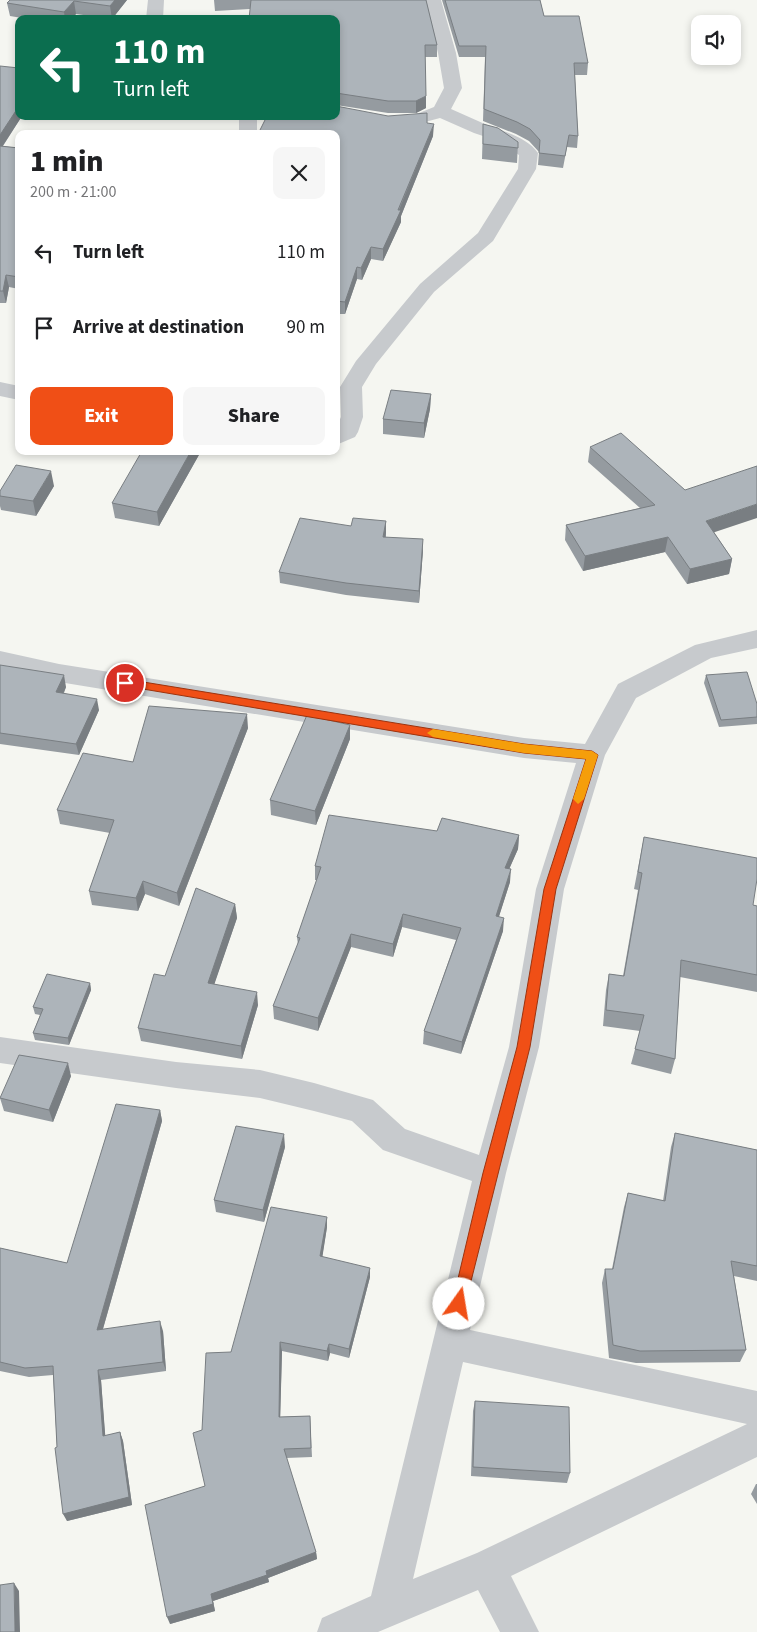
<!DOCTYPE html>
<html lang="en">
<head>
<meta charset="utf-8">
<style>
  :root { --surface:#fff; --page:#f6f6f6; --text:#202124; --muted:#757577; --accent:#f04f16 }
  body { margin:0; font-family:"Source Sans 3",sans-serif; background:var(--page); color:var(--text); height:100vh; display:flex; flex-direction:column; font-size:19px; white-space:nowrap }
  * { box-sizing:border-box; margin:0 }
  p { font-size:16px; color:var(--muted) }
  .icon { flex:none; width:28px; height:28px; fill:none; stroke:currentColor; stroke-width:2; stroke-linecap:round; stroke-linejoin:round }
  .map { position:relative; flex:1; overflow:hidden }
  .sheet { position:absolute; left:15px; top:130px; width:325px; height:325px; display:flex; flex-direction:column; background:var(--surface); border-radius:10px; box-shadow:0 2px 8px #0003 }
  .sheet>* { flex:none }
  .banner { position:absolute; left:15px; top:15px; width:325px; height:105px; border-radius:10px; box-shadow:0 2px 8px #0003; background:#0b6e4f; color:#fff; overflow:hidden }
  .buttons { position:absolute; left:691px; top:15px; display:grid; gap:10px }
  .buttons a { display:grid; place-items:center; width:50px; height:50px; border-radius:10px; background:var(--surface); box-shadow:0 2px 8px #0003; font-size:25px }
  .pin { position:absolute; display:grid; place-items:center; width:42px; height:42px; color:#fff; margin:-21px; border:2px solid #fff; border-radius:50%; box-shadow:0 1px 5px #0007 }
  .me { position:absolute; width:55px; margin:-28px; rotate:13deg; stroke-linejoin:round; filter:drop-shadow(0 0 4px #0008) }
  .turn { display:flex; align-items:center; gap:18px; height:105px; padding:0 15px; font-size:22px }
  .turn .icon { width:65px; height:65px; stroke-width:2.5 }
  .turn b { display:block; font-size:35px; line-height:42px }
  .round { display:grid; place-items:center; flex:none; width:52px; height:52px; border-radius:10px; background:var(--page) }
  .headline { display:flex; align-items:center; justify-content:space-between; height:85px; padding:0 15px }
  h1 { font-size:30px; font-weight:800; line-height:38px }
  .action { display:flex; gap:10px; margin-top:auto; padding:10px 15px }
  .action a { flex:1; height:58px; border-radius:10px; background:var(--accent); color:#fff; font-size:20px; font-weight:800; line-height:58px; text-align:center }
  .action a+a { background:var(--page); color:var(--text) }
  ul { padding:0; list-style:none }
  li { display:flex; align-items:center; gap:15px; height:75px; padding:0 15px }
  li div { flex:1 }
  li b { display:block; font-size:19px }
  li em { font-style:normal }
  .map>svg:first-child { display:block }
  .lines { fill:none; stroke-linecap:round; stroke-linejoin:round }
  .street { fill:#c7cacd; fill-rule:evenodd }
  .wall { fill:#959ba0 }
  .shaded-wall { fill:#797e82 }
  .building { fill:#adb4ba; stroke:#797e82 }
  .route { fill:#f04f16; stroke:#9c330e }
  .slow { fill:#f59e0b }
</style>
</head>
<body>
<div class="map">
<svg width="757" height="1632" viewBox="0 0 757 1632">
  <rect width="100%" height="100%" fill="#f5f6f1"/>
  <g class="lines">
    <path class="street" d="M148 0H164L163 19H146Z
      M425 0H441L456 53 462 88 451 109C463 114 475 120 487 125 505 132 527 137 538 153L536 169 493 241 434 292 376 364 362 387 363 417 358 432 355 437 336 445V428L341 417 340 387 356 361 420 284 478 233 518 169 519 155 498 141 474 133 440 118 425 122 419 121 416 117 419 113 434 107 444 88 438 53Z
      M239 116H257V134H239Z
      M0 382 19 386V400L0 396Z
      M757 630V648L711 658 636 698 605 755 564 889 539 1047 506 1173 470 1330 757 1391V1457L511 1576 539 1632H500L478 1590 378 1632H317L322 1618 371 1596 472 1181 383 1150 352 1121 314 1111 260 1098 176 1088 0 1063V1037L176 1062 260 1070 314 1083 373 1100 405 1129 479 1155 509 1047 536 889 576 763 524 758 59 682 0 669V651L59 664 524 738 585 744 618 684 695 645ZM463 1362 747 1424 477 1553 413 1579Z"/>
  </g>
  <path class="wall" d="M10 0H127L112 19 76 14 71 19H28L10 16 7 3Z
    M214 0H426L437 45V57H425L426 108 416 113H388L336 105V19L250 9 215 11Z
    M442 0H540L544 16 588 63 587 75H575L578 136 577 148 567 147 563 168 538 165 539 152 529 141 516 134 483 121 485 57H459Z
    M0 66 19 116H22L3 146 19 148V289L9 287 6 303H0Z
    M427 123 433 136 401 216V222L383 261 371 259 362 280 357 279 345 314H336V134Z
    M483 124 518 142 517 163 482 159Z
    M431 394 430 409 424 438 383 434V419Z
    M590 447 714 532 732 559 729 574 687 584 665 552 583 571 565 540 566 525 640 508 588 462Z
    M200 453 159 526 115 518 112 503Z
    M54 486 36 516 1 510 0 506V491Z
    M386 521V537L423 550 419 603 346 595 280 583 279 572 351 526Z
    M0 665 66 687 64 693 99 710 79 755 0 744Z
    M706 675 757 704V724L719 727 704 683Z
    M350 725V739L316 825 271 815 270 800Z
    M248 728 179 906 145 894 138 911 92 905 89 891 110 833 60 824 57 810 133 762Z
    M437 831 519 835 518 849 509 869 510 882 499 916 503 931 461 1054 423 1044 424 1031 456 940 402 927 393 957 351 947 318 1031 274 1019 273 1006 298 945 297 937 317 880H315V866Z
    M644 837 753 905 757 906V992L680 977 675 1059 671 1074 631 1064 640 1031 603 1026 606 990 609 974 623 976 638 890 634 889Z
    M235 904 237 918 214 984 258 1005 242 1059 141 1041 138 1028 165 976Z
    M90 983 91 990 69 1045 35 1040 33 1033 40 1015 35 1014 33 1007Z
    M71 1076 53 1122 4 1111 0 1098Z
    M160 1110 162 1121 103 1329 163 1331 166 1371 101 1380 105 1436 120 1432 123 1441 132 1505 67 1521 57 1447 53 1375 29 1377 0 1371V1248L67 1263Z
    M675 1133 757 1150V1281L734 1276 746 1350 740 1362 636 1363 609 1358 602 1283 605 1269H612L624 1207 628 1193 663 1201 671 1147Z
    M285 1147 264 1222 216 1212 214 1200Z
    M327 1217V1227L322 1257 370 1277 349 1358 330 1353 328 1361 282 1351 280 1417 310 1416 312 1457 286 1458 316 1552 317 1559 268 1578 269 1582 213 1601 215 1611 170 1624 205 1486 202 1430 231 1352Z
    M475 1401 570 1473 567 1483 471 1476 473 1411Z
    M756 1484H757V1504L751 1494Z"/>
  <path class="shaded-wall" d="M115 0H127L112 19 110 6Z
    M74 1 76 14 71 19H65L64 12Z
    M426 96V108L416 113V101Z
    M19 106V116H22L0 150V135Z
    M434 124 433 136 401 216V222L383 261V249Z
    M371 247V259L362 280 361 268Z
    M357 267V279L345 314V302Z
    M6 275 9 287 6 303 3 291Z
    M431 394 430 409 424 438V423Z
    M191 451H200V453L159 526 157 512Z
    M51 471 54 486 36 516 33 501Z
    M757 504V518L703 536 706 521Z
    M386 521V533L383 548V537Z
    M668 537 665 552 583 571 585 556Z
    M423 539V550L419 603V591Z
    M732 559 729 574 687 584 690 569Z
    M64 675 66 687 59 703 56 692Z
    M97 699 99 710 79 755 76 744Z
    M247 714 248 728 179 906 177 893Z
    M350 725V739L316 825 315 811Z
    M519 835 518 849 504 881 505 868Z
    M511 869 510 882 495 929 496 916Z
    M143 881 145 894 138 911 136 898Z
    M235 904 237 918 210 997 208 983Z
    M403 914 402 927 393 957V944Z
    M504 918 503 931 461 1054 462 1042Z
    M351 934V947L318 1031V1018Z
    M90 983 91 990 69 1045 68 1038Z
    M257 992 258 1005 242 1059 241 1046Z
    M68 1063 71 1076 53 1122 49 1110Z
    M160 1110 162 1121 100 1339 97 1330Z
    M284 1134 285 1147 264 1222 263 1210Z
    M327 1217V1227L321 1266 320 1256Z
    M370 1268V1277L349 1358V1349Z
    M160 1321 163 1331 166 1371 163 1362Z
    M280 1342 282 1351 280 1426 279 1417Z
    M329 1344 330 1353 328 1361 327 1351Z
    M98 1370 101 1380 106 1445 103 1436Z
    M120 1432 123 1441 132 1505 67 1521 63 1514Z
    M316 1552 317 1559 268 1578 269 1582 213 1601 215 1611 170 1624 167 1617 211 1594 266 1571Z
    M14 1583 19 1591 20 1632H15Z"/>
  <path class="building" d="M10 0H115L110 6 74 1 64 12 7 3Z
    M251 0H426L437 45H425L426 96 416 101H388L336 93V19H249Z
    M445 0H540L544 16H579L588 63H574L578 136 569 135 565 156 539 153 540 140 530 129 517 122 484 109 486 46H459Z
    M0 66 19 68V106L0 135Z
    M336 106 388 116 427 113V123L434 124 398 210H401L383 249 371 247 361 268 357 267 345 302 336 301V134H258L267 116H336Z
    M483 124 498 128 518 142V148L483 144Z
    M0 146 19 148V277L6 275 3 291H0Z
    M391 390 431 394 424 423 383 419Z
    M621 433 685 490 757 466V504L706 521 732 559 690 569 668 537 585 556 566 525 655 505 590 447Z
    M142 451H191L157 512 112 503Z
    M16 465 51 471 33 501 0 496V491Z
    M300 518 351 526 353 518 386 521 383 537 423 539 419 591 346 583 279 572Z
    M0 665 64 675 56 692 97 699 76 744 0 733Z
    M747 672 757 704V717L721 720 706 675Z
    M149 706 247 714 177 893 143 881 136 898 89 891 114 820 57 810 83 753 133 762Z
    M307 715 350 725 315 811 270 800Z
    M329 815 437 831 442 818 519 835 505 868 511 869 496 916 504 918 462 1042 424 1031 461 928 403 914 393 944 351 934 318 1018 273 1006 300 938 297 937 321 867 315 866Z
    M644 837 757 858V879L753 905 757 906V975L681 960 675 1059 635 1049 644 1015 606 1010 609 974 624 976 642 873 638 872Z
    M196 888 235 904 208 983 257 992 241 1046 138 1028 154 974 165 976Z
    M47 974 90 983 68 1038 33 1033 43 1009 33 1007Z
    M19 1055 68 1063 49 1110 0 1098Z
    M116 1104 160 1110 97 1330 160 1321 163 1362 98 1370 103 1436 120 1432 129 1497 63 1514 55 1448 57 1447 53 1366 25 1368 0 1362V1248L67 1263Z
    M236 1126 284 1134 263 1210 214 1200Z
    M675 1133 757 1150V1266L731 1261 746 1350 640 1351 613 1345 605 1269H613L628 1193 665 1201Z
    M271 1207 327 1217 320 1256 370 1268 349 1349 329 1344 327 1351 280 1342 279 1417 310 1416 311 1448 284 1449 316 1552 266 1571 267 1575 211 1594 213 1604 167 1617 145 1505 205 1486 193 1433 202 1430 206 1353 231 1352Z
    M475 1401 569 1407 570 1473 473 1467Z
    M14 1583 15 1632H0V1585Z"/>
  <path class="route" d="M125 679 524 744 592 751 598 755 556 889 530 1047 464 1309 459 1311 454 1309 452 1304 483 1173 517 1047 544 889 586 759 524 753 125 686 120 683Z"/>
  <path class="slow" d="M433 729 524 744 592 751 598 755 584 799 578 804 573 799 586 759 524 753 433 737 427 733Z"/>
</svg>
<div class="buttons">
<a><svg class="icon" aria-label="sound" viewBox="0 0 24 24"><path d="M4 9h4l5-4v14l-5-4H4zM17 9q2 3 0 6"/></svg></a>
</div>
<div class="pin" style="left:125px;top:683px;background:#d93025"><svg class="icon" aria-label="arrive" viewBox="0 0 24 24"><path d="M6 21V4h12l-3 4 3 4H6"/></svg></div>
<svg class="me" style="left:459px;top:1304px" viewBox="-20 -20 40 40"><circle r="19" fill="#fff"/><path d="M0-13L10 11 0 6-10 11z" fill="#f04f16"/></svg>
<div class="banner">
<div class="turn"><svg class="icon" aria-label="left" viewBox="0 0 24 24"><path d="M17 20v-9H6M10 6l-5 5 5 5"/></svg><div><b>110 m</b>Turn left</div></div>
</div>
<section class="sheet">
<div class="headline"><div><h1>1 min</h1><p>200 m · 21:00</p></div><a class="round"><svg class="icon" aria-label="close" viewBox="0 0 24 24"><path d="M6 6l12 12M18 6L6 18"/></svg></a></div>
<ul>
<li><svg class="icon" aria-label="left" viewBox="0 0 24 24"><path d="M17 20v-9H6M10 6l-5 5 5 5"/></svg><div><b>Turn left</b></div><em>110 m</em></li>
<li><svg class="icon" aria-label="arrive" viewBox="0 0 24 24"><path d="M6 21V4h12l-3 4 3 4H6"/></svg><div><b>Arrive at destination</b></div><em>90 m</em></li>
</ul>
<div class="action"><a>Exit</a><a>Share</a></div>
</section>
</div>
</body>
</html>
